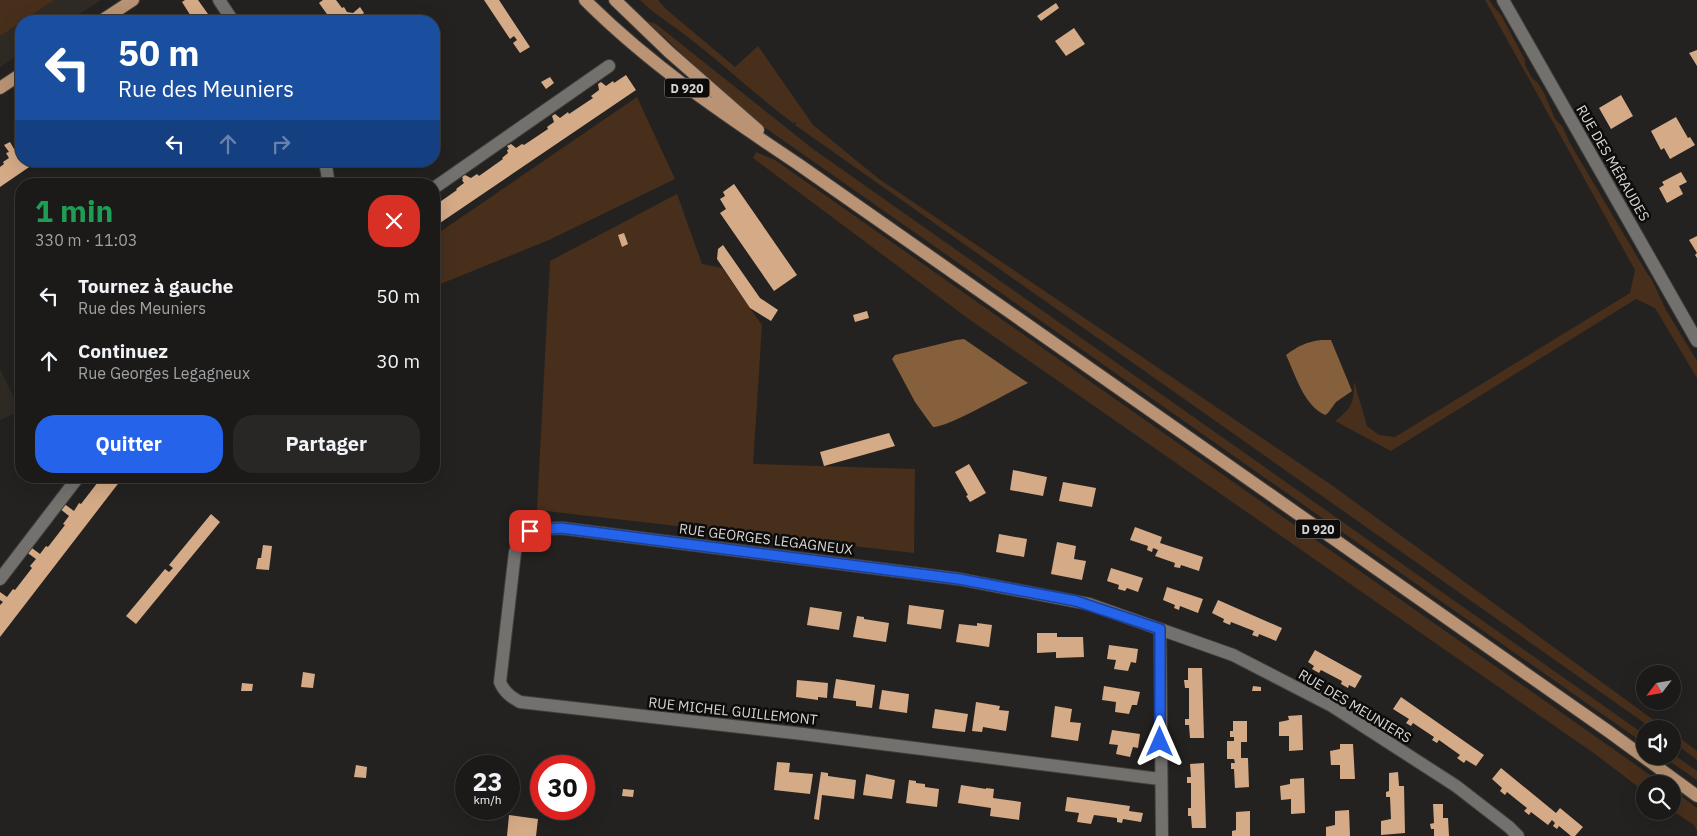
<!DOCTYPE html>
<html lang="fr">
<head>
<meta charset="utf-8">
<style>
  :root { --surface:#1b1a18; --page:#282725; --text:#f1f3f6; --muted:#a0a1a2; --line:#393837; --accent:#2563eb }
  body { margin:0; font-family:"IBM Plex Sans",sans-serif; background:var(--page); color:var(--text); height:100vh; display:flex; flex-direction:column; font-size:19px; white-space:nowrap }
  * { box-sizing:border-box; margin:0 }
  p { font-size:16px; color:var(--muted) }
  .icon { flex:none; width:28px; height:28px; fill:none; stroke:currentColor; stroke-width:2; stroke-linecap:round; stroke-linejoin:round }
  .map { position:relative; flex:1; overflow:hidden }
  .details { position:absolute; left:15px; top:178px; width:425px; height:305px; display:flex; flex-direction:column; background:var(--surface); border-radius:20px; box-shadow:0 5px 20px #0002,0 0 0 1px var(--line) }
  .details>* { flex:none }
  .banner { position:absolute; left:15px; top:15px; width:425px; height:152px; border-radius:20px; box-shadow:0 5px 20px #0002,0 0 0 1px var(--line); background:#1a4fa0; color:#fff; overflow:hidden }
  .needle { width:32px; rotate:239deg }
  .controls { position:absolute; left:1636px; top:665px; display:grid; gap:10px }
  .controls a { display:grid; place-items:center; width:45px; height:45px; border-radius:50%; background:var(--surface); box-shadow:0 5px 20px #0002,0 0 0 1px var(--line); font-size:25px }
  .speed { position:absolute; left:455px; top:755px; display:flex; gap:10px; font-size:25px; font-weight:700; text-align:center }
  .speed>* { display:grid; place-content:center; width:65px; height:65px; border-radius:50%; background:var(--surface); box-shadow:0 5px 20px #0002,0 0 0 1px var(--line); line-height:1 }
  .speed small { font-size:12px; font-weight:400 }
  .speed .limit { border:8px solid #d22; background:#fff; color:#111 }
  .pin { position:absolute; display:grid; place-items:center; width:42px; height:42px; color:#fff; margin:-21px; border-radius:10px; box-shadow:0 2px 8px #0006 }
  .me { position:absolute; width:55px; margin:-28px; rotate:0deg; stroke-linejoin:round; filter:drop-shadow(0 0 4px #0008) }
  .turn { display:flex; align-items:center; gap:18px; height:105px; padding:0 20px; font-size:22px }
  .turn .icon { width:65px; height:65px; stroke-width:2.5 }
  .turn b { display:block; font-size:35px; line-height:42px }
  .lanes { display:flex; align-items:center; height:48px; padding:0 20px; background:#0003; justify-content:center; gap:25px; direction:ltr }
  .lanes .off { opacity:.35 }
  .round { display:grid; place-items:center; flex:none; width:52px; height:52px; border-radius:20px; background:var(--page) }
  .head { display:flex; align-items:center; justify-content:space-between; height:85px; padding:0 20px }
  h1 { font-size:30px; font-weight:800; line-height:38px; color:#1e9e55 }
  .primary-button { display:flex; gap:10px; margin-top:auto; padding:10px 20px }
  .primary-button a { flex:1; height:58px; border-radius:20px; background:var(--accent); color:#fff; font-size:20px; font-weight:800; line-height:58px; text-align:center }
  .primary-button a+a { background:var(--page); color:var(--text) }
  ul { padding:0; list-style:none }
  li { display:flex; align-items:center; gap:15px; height:65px; padding:0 20px }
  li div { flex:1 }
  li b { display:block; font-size:19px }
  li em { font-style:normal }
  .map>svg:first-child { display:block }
  .built { fill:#302a24 }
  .green { fill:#472f1b }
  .water { fill:#865f3d }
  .building { fill:#d5ab87 }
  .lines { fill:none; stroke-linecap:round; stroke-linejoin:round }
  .minor-casing { stroke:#42403f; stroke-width:14 }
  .major-casing { stroke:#42403f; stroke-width:14 }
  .minor { stroke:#73716e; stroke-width:12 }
  .major { stroke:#b99373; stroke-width:12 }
  .route-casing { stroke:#184099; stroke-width:12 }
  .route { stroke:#2563eb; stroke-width:9 }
  .labels { text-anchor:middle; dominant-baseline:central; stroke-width:5; stroke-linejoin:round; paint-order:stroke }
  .shield { fill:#0d0c0b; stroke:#9a9998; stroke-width:1 }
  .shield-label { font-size:12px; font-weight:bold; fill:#d7d5d4 }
  .street-label { font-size:14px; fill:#d7d5d4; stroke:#0d0c0b }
</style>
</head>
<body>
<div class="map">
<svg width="1697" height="836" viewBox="0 0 1697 836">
  <rect width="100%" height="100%" fill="#242220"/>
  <path class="built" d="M0 0H101L69 21H21V53L0 67Z
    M0 369 20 411 0 420Z"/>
  <path class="green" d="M0 0H54L0 36Z
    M640 0H658L667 10 735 67 758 46 813 125 879 179 1333 486 1666 729H1653L795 125 797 122 793 123C757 96 724 65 689 38 673 25 655 15 640 0Z
    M1485 0H1489L1493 6 1501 15 1525 60V65L1532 78 1538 83 1545 95 1555 119 1562 126 1571 145 1645 270 1652 280 1666 310 1697 361V378L1655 308 1636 299 1391 451 1335 421C1352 408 1354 403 1354 381L1367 426 1379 435 1395 437 1630 293 1635 270Z
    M647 21 656 24 813 149 1645 735V744L747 115Z
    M637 97 675 179 549 240 443 283H434V236Z
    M756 152 775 160 1663 784H1645V792L1595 754 966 317 753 158Z
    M677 194 702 264 722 268 762 325 753 464 915 469 914 553 537 510 550 261Z
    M1673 733 1697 751V760L1673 742Z
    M1673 754 1697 771V780L1662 756H1672Z
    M1673 790 1697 808V831L1694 825 1673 811Z"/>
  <path class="water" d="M964 339 1028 383C1011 391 947 428 933 427L915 402 892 359 895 355 956 340Z
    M1321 340H1331L1352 391 1336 402 1328 413 1325 415C1303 404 1296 376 1286 355 1298 346 1306 342 1321 340Z"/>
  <path class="building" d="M185 0H198L208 14 197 21H194L182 2Z
    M323 0H336L342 8 344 7 347 12 353 13 360 7 364 13 356 19V21H332L319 3Z
    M484 0H499L530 47 520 53 513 43 517 40 514 36 510 39Z
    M1056 3 1059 8 1041 21 1037 16Z
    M1074 28 1085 44 1066 56 1055 41Z
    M1697 50V66L1689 53Z
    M626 75 636 90 434 227V206L457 190 456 189 464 183 462 180 463 179 462 177 465 175 471 178 477 174 479 176 503 159 502 158 508 153 507 150 509 149 507 146 511 144 516 148 522 144 524 145 548 129 547 127 554 122 552 116 555 114 560 118 568 112 569 114 593 98 591 96 599 90 598 84 601 82 606 86 613 81 614 83Z
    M550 77 554 83 546 89 541 82Z
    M1621 95 1633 116 1611 129 1599 108Z
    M1676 117 1688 138 1690 137 1695 145 1670 159 1664 148 1661 150 1651 131Z
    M10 142 14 149 16 147 19 151 21 150V161H38L0 187V167L4 164 3 162 9 158 6 153 9 152 4 145Z
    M1681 172 1687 182 1679 186 1683 194 1667 203 1659 188 1664 185 1662 182Z
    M734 184 797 275 774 291 720 213 726 209 720 199 725 196 723 192Z
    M624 233 628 244 622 247 618 235Z
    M1697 236V258L1695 255 1697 253 1689 240Z
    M723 245 760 298 778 310 771 321 750 308 717 259 718 249Z
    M867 311 869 318 855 322 853 315Z
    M889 433 895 446 824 466 820 452Z
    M969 464 986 493 970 502 966 496 968 495 955 472Z
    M1013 470 1047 477 1043 496 1010 490Z
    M100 476H124L0 637V605L3 602 0 600V592L7 597 13 589 15 590 32 568 30 566 36 559 25 551 29 546 40 554 46 546 48 547 65 525 63 524 69 516 59 508 63 503 74 511 79 503 81 504 98 482 96 481Z
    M1063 482 1096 488 1092 507 1059 501Z
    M211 514 220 522 136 624 126 616 165 569 169 572 173 568 169 565Z
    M1135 527 1162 537 1160 543 1203 557 1199 571 1181 565 1180 568 1174 567 1175 563 1155 556 1158 550 1153 548 1152 552 1147 550 1148 546 1130 540Z
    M999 534 1027 539 1024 557 996 552Z
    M1057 542 1076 546 1074 559 1086 561 1082 580 1051 574Z
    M263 545 272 546 269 570 256 569 258 558H261Z
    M1111 568 1143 578 1138 592 1127 588 1125 591 1118 589 1119 585 1107 581Z
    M1167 587 1203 599 1198 613 1180 606 1179 610 1174 608 1175 605 1163 600Z
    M1218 600 1282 628 1276 641 1259 634 1258 637 1252 635 1254 631 1231 622 1230 625 1223 622 1224 619 1212 613Z
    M909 605 944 610 941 629 907 624Z
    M810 607 842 612 839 630 807 625Z
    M857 616 864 617V619L889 623 886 642 853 637Z
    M977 623 992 625 989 647 956 642 959 624 977 626Z
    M1037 633H1057V637H1083L1084 657 1056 658V652L1037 653Z
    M1109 645 1138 649 1136 663 1131 662 1128 671 1114 669 1116 660 1107 659Z
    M1315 650 1362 676 1355 688 1349 685 1348 688 1341 684 1342 681 1321 670 1319 673 1312 669 1314 666 1308 662Z
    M1188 668H1202L1204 738H1190L1189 725H1185V719H1189V688H1185L1184 680H1188Z
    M303 672 315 674 313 688 301 687Z
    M836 679 875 685 872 708 856 706V701L833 698Z
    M797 680 828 683 827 698 818 697V700L796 697Z
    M242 683 253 684 252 691H241Z
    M1104 686 1140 692 1137 705H1132L1129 714 1115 712 1116 702 1102 700Z
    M1253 686 1261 687V691H1252Z
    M882 690 909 694 907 713 879 709Z
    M1401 697 1484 755 1476 766 1466 760 1464 763 1457 758 1460 755 1439 740 1437 743 1432 740 1434 737 1413 723 1411 726 1406 723 1409 719 1393 709Z
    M976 702 1000 706 999 710 1009 711 1006 731 983 727 982 732 972 731Z
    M1055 706 1072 709 1070 722 1081 723 1078 741 1051 737Z
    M935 709 968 714 965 732 932 728Z
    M1302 715 1303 750 1289 751V736H1279V722L1289 720 1288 716Z
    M1233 721H1247V742H1241V758H1248L1249 787 1235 788 1234 769H1231V763H1235L1234 759H1227V741H1234V737H1230V731H1233Z
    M1112 730 1140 734 1138 748 1133 747 1130 757 1116 754 1118 745 1109 744Z
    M1340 744H1353L1355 779H1340V765H1331L1330 751 1340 749Z
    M777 762 790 763 789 772 813 774 810 794 774 790Z
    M1204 763 1206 828H1192L1191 816H1188V808H1191V783H1187V777H1191L1190 764Z
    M356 765 367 767 366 778 354 777Z
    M1501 768 1556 813 1560 808 1583 827 1575 836H1571L1559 826 1557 829 1553 826 1555 823 1552 820 1548 825 1531 812 1529 815 1524 811 1527 808 1507 792 1505 795 1500 791 1502 788 1492 779Z
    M821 772 828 773V776L856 780 854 799 822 795 819 820 814 819Z
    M1398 772 1399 786H1404L1405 833 1381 835V821L1391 819 1390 797H1386V792L1389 791V773Z
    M866 774 895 780 892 799 863 795Z
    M1304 778 1305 813 1291 814V799L1281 800 1280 786 1290 784V779Z
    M909 780 916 781V783L925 784V787L939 789 937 807 906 803Z
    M961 785 986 789V788L994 789 993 798 1021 802 1019 820 990 816 991 808 958 803Z
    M623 789 634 790 633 797 622 796Z
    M1067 797 1130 806 1129 811 1143 813 1141 822 1123 819 1122 823 1117 822V818L1094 815 1091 824 1077 822 1079 813 1065 811Z
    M1433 804H1443V818H1448L1449 836H1434V829H1431L1430 824 1434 823Z
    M1349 810 1350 836H1326V827L1335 825V811Z
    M1250 811V836H1232V831L1236 830V812Z
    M509 815 538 819 536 836H507Z"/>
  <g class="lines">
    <g class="minor-casing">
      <path id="minor" d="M219 0 233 21
        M1503 0 1697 341
        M325 161 329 184
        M434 188 609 66
        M0 579 79 476
        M1160 629 1162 836
        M1160 779 803 734 520 702C511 697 504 692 500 682L515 552C523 527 539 530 561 528L959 579 1089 604 1233 655 1332 706 1456 786 1509 827 1518 836"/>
    </g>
    <g class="major-casing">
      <path id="major" d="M585 0C649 64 723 114 798 164L1608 731 1697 796
        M615 0 669 52 758 130
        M101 21 133 0
        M0 88 21 74"/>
    </g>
    <use href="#minor" class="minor"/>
    <use href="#major" class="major"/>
  </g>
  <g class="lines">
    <g class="route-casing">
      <path id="route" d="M530 531 561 528 959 579 1076 601 1160 629V742"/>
    </g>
    <use href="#route" class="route"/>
  </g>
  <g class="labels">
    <g class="shield">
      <rect x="664.5" y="78.5" width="45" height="19" rx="4"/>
      <rect x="1295.5" y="519.5" width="45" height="19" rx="4"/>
    </g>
    <g class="shield-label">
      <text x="687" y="88">D 920</text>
      <text x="1318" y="529">D 920</text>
    </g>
    <g class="street-label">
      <text transform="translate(1613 163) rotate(60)">RUE DES MÉRAUDES</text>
      <text transform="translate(766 539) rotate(7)">RUE GEORGES LEGAGNEUX</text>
      <text transform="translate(1355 706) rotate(31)">RUE DES MEUNIERS</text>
      <text transform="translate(733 711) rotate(6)">RUE MICHEL GUILLEMONT</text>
    </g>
  </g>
</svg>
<div class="controls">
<a><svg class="needle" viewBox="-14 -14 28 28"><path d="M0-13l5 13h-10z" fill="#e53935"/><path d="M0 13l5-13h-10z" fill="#a0a1a2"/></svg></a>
<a><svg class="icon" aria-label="sound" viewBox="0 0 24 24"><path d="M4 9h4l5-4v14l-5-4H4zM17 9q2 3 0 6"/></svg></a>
<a><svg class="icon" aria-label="search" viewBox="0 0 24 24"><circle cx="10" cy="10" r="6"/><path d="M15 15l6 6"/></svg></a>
</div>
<div class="speed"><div>23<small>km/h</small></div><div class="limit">30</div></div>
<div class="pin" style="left:530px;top:531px;background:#d93025"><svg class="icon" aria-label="arrive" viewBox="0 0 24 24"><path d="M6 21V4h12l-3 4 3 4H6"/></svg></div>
<svg class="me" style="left:1160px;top:742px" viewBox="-20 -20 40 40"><path d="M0-17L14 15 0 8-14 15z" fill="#2563eb" stroke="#fff" stroke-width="4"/></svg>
<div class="banner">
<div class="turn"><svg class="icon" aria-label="left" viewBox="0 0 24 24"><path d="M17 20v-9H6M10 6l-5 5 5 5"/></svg><div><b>50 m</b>Rue des Meuniers</div></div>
<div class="lanes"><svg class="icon" aria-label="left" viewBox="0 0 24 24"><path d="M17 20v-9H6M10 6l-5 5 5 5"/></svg><svg class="icon off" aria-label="ahead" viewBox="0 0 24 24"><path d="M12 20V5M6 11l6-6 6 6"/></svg><svg class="icon off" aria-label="right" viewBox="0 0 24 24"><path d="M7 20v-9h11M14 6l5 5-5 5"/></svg></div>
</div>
<section class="details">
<div class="head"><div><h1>1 min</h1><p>330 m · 11:03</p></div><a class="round" style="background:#d93025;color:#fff"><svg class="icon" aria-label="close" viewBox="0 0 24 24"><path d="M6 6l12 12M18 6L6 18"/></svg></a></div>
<ul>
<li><svg class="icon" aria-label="left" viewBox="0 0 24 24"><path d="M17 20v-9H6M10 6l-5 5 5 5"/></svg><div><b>Tournez à gauche</b><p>Rue des Meuniers</p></div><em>50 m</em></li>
<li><svg class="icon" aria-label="ahead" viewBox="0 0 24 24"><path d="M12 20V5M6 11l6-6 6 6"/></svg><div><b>Continuez</b><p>Rue Georges Legagneux</p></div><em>30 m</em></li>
</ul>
<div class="primary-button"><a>Quitter</a><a>Partager</a></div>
</section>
</div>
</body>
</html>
